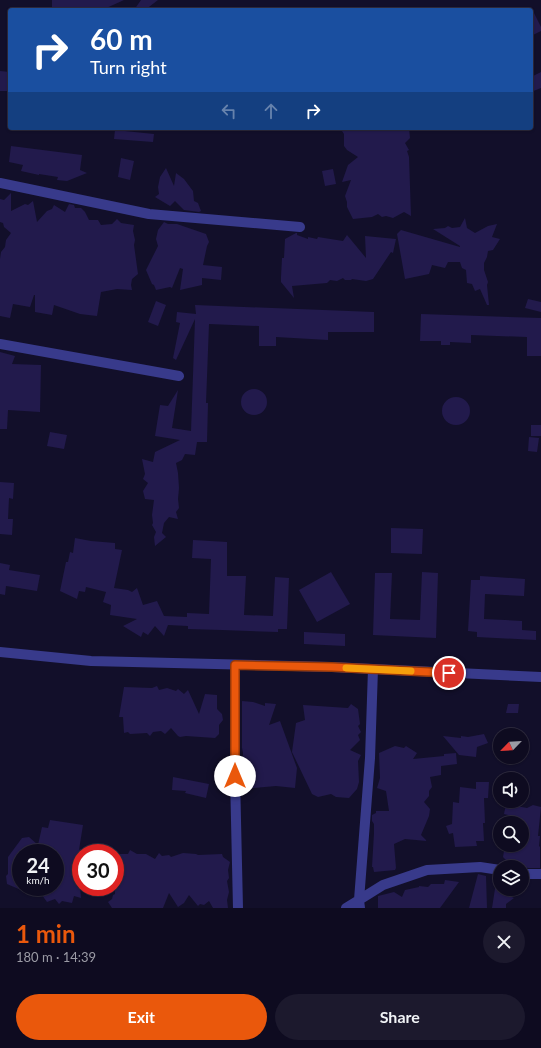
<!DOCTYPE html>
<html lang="en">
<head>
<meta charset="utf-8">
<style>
  :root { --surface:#0e0b20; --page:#1c192d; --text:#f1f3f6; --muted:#9b9ba5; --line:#2e2b3e; --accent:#ea580c }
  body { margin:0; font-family:Lato,sans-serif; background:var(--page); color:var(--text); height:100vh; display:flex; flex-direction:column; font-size:15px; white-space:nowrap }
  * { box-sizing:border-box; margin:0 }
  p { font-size:13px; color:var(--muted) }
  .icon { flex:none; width:22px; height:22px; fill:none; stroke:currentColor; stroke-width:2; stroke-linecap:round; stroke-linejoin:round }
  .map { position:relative; height:908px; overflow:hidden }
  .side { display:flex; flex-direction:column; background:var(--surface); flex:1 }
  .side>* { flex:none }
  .guide { position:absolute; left:8px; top:8px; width:525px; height:122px; border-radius:4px; box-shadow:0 1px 3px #0004,0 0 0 1px var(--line); background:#1a4fa0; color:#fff; overflow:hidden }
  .needle { width:26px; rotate:245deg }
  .buttons { position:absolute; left:493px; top:728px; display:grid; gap:8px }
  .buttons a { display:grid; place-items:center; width:36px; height:36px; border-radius:50%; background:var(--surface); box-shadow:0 1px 3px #0004,0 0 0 1px var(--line); font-size:20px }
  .speed { position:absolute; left:12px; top:844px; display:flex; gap:8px; font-size:20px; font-weight:700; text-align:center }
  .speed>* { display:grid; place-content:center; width:52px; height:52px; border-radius:50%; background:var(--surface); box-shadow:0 1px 3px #0004,0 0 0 1px var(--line); line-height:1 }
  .speed small { font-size:10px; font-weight:400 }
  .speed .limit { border:6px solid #d22; background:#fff; color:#111 }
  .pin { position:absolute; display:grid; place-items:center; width:34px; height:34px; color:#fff; margin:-17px; border:2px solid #fff; border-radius:50%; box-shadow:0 1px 4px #0007 }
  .me { position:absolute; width:44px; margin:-22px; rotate:0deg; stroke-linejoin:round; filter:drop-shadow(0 0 3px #0008) }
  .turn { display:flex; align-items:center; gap:14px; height:84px; padding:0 16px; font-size:18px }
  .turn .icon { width:52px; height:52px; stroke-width:2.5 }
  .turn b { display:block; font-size:28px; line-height:34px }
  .lanes { display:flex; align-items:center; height:38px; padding:0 16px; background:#0003; justify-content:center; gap:20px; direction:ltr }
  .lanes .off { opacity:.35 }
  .round { display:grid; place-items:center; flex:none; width:42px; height:42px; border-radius:21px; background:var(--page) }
  .overview { display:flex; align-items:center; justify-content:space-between; height:68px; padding:0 16px }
  h1 { font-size:24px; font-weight:700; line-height:30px; color:var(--accent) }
  .cta { display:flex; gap:8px; margin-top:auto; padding:8px 16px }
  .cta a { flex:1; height:46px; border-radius:24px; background:var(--accent); color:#fff; font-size:16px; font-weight:700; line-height:46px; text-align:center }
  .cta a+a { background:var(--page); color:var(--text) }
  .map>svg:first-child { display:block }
  .building { fill:#221a4c }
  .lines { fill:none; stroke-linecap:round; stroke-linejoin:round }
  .minor { stroke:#383a8b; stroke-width:10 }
  .route-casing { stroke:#983908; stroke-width:10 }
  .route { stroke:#ea580c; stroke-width:7 }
  .slow { stroke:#f59e0b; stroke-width:7 }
</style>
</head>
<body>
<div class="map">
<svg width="541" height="908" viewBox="0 0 541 908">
  <rect width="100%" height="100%" fill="#120f2a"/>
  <path class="building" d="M52 0H124L102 10H52Z
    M141 0H158L145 10H134Z
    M531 7 541 27V31L531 36Z
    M0 71 10 72V91H0Z
    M541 72V88L531 92V77Z
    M340 128H409L410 138 405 143 409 150 407 151 409 157 411 216 404 212 393 218 386 216 382 217 378 214 372 217 353 219 347 207V202L345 196 351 180 342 182 348 165 358 157 347 150 344 146V134Z
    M115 130 154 134 153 142 114 139Z
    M11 146 82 155 80 170 87 173 67 181 57 180 58 177 39 174V175L21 171 23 165 9 162Z
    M121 158 134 161 130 180 118 177Z
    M166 168 174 186 176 173 184 179 193 191 194 201 198 203 201 211 199 212 184 210 175 201 170 206 155 197 159 194 158 187 160 177Z
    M333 169 336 184 325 186 322 171Z
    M11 193V211L25 204 28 205 33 201 37 222 47 211 52 209 54 205 65 212 69 204 74 205 75 208H81L85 212 89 220H98L101 225 112 224 117 219 121 223 134 225 133 231 135 240 134 245 138 274 132 279 131 285 132 290 117 289 101 292 97 316 80 314 54 305 52 315 35 312V295H34L30 307 13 304 10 318 0 316V259L1 252 5 247 6 240 11 233 4 227 3 223 0 222V199L4 200Z
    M465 218 467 228 475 233 488 226 497 224 492 237 500 239 493 250 488 251 487 257 484 263V270L488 282 487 285 489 305H487L480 289 475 291 472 284 467 283 466 270 462 268 460 262H448L445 268 432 265 429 274 405 279 397 234 401 230 460 247V246L433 229 445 228 448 226 452 228 460 227Z
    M164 222 168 224H177L206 234 209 242 207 246 203 265 222 267 221 280 202 278V285L180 290 183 269 180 268 172 288 170 287 156 290 154 285 152 284 146 270 158 246 156 239 158 230Z
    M296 233H297V235L308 239V237L317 239 318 237 343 241 347 235 366 258 365 236 396 239 393 253 391 252 373 279 366 281 352 279 351 280H345L343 278 337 281 330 280 327 283 292 286 294 298 281 282V277L282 258H284L285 239Z
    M528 299 541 302V312L525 308Z
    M156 301 166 305 158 326 148 322Z
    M195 305 374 312V332H328V340L276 337V346H259V326L209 324 206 403H208L207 442H197L195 455 185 454 182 460 176 463 178 473 179 488 178 499 179 508 176 512 178 519 169 517 164 523 162 533 166 537 155 546 154 537 156 532 152 525 153 523 152 515 154 500 145 499 143 491 148 483 143 479 145 474 142 459 153 462 155 452 180 440 155 436 160 405 168 406 178 390 172 428 191 431 195 319 176 360 173 358 180 323 176 322 177 312 196 314Z
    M421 314 541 318V356H527V337L471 335V343L450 342V345H441V341H420Z
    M0 352 15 356 12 364 41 365 40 412 8 410 7 429H0Z
    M241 402a13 13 0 1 1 26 0a13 13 0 1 1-26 0Z
    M442 411a14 14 0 1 1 28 0a14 14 0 1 1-28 0Z
    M531 425H541V436H531Z
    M50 432 67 435 64 449 47 446Z
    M529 437 539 438 537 452 528 451Z
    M0 482 14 483 13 499 9 498 8 519H13L12 535 0 534Z
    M391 528 423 529 422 554 391 553Z
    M75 538 91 541 115 543V549L122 550 114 588 128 590 132 592 137 588 143 605 157 601 164 616 187 617V613L209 614 211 559 192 558 193 540 227 542V576H246L244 615 273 616 275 577 289 578 287 629H278V632L222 630 188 629V626L168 625 164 636 155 626 148 635 143 632 141 637 123 626 137 619 110 615 111 605 103 602 106 592 86 587 85 592 79 591 77 599 60 591 66 562H68L70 552 73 553Z
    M0 563 10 565 9 570 40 575 37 591 6 586 5 595 0 594Z
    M331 572 350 604 317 622 299 590Z
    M422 572 438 573 436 638 373 635 375 573H392L390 619 420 620Z
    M480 576 525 579 524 596 485 594 484 619 522 621V630L536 631V640L477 637V632L468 631 471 580H480Z
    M304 632 345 634V646L304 644Z
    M157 686 159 690 167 688 176 691 178 689 184 694 188 690 199 714 205 694 217 695V709L222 714 223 720 219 725V734L215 738 186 736 180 737 178 736 171 728 165 734 161 731 153 732 150 736 147 733 130 734 128 732 124 733 123 717H119L124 687 152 688Z
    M242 701 253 702 265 706V703L276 704 269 725 280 721 297 768 295 788 276 786 243 789V753L242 748Z
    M351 704 358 709 360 724 358 726 361 732 358 735 360 740 350 750 361 755 358 761 359 782 357 789 349 798 336 797 331 794 318 797 312 794 292 752 296 723 305 720 303 705 348 708Z
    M508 704H519L518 713H506Z
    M484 734 488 743 477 747 476 757 459 755 443 736 461 738V736L468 737Z
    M395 746 404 748 406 746 417 753 413 759 444 756V754L456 753 457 764 441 766V775L430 777 432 787 429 791V796L424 802 430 809 429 816 421 835 427 841 405 839 394 844 396 868 395 870 374 872 373 867H372L374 833V824L372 821V815L376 813V811H389L386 791 377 788 380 778 379 753Z
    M173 777 209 784 206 798 185 793 186 791 172 790Z
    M476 782H489L488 798H484L485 823H483L484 841H476L477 846 455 847 453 833 449 834 446 826 452 824 453 802 459 803 460 787 476 789Z
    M506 804 527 808 533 805 541 807 538 836H540L539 846 540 847V868H528L510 864 503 857 505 845H522V823H518L520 818 504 814Z
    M50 820 83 825 79 850 81 849V869L79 874 81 898 74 896 72 903 62 901 59 904 55 899 47 902 42 895 49 887H55V853H21V890L7 884 6 876 8 874V857L22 838 29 837 38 845 42 827 48 828Z
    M130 850 137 854H146L155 859 159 853 162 856 169 855 171 857 183 853 196 854 198 855 222 854 223 857 230 862 228 870 229 878 227 881 229 892 227 900 228 908H213L209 901 204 905 200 904 198 906 189 895 184 903 178 907 169 893 163 908H112L108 902 112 899 113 895 115 894V870L117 868 119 854H128Z
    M478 874 486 876 487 908H469Z
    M497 876 500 883V889H503L505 894 514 898 506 904V908H492Z
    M445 880 459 882 440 908H378V896L394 892 402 897 405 890 419 887V886L428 887 431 884H444Z"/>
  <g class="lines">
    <path class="minor" d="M0 183 149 214 300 227
      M0 344 179 376
      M0 652 91 661 332 667 541 677
      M235 665V776L238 908
      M522 874H541
      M346 908 359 900 370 758 373 669
      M360 908 359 900 383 885 427 870 480 867 500 870"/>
  </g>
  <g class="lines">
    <g class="route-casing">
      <path id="route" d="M235 776V665L332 667 449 673"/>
    </g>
    <use href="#route" class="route"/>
    <path class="slow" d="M346 668 411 671"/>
  </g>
</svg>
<div class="buttons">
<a><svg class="needle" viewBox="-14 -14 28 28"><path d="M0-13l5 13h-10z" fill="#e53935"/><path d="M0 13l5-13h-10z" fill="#9b9ba5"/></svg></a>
<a><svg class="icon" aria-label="sound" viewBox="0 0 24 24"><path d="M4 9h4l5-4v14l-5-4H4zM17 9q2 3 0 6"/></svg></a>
<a><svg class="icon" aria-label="search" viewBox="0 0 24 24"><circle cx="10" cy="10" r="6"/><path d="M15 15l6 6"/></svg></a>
<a><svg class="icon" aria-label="layers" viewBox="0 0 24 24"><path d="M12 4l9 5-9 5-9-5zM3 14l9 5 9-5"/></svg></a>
</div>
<div class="speed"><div>24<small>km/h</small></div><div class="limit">30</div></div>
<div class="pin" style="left:449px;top:673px;background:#d93025"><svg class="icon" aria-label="arrive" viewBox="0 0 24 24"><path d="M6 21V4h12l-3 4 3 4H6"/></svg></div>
<svg class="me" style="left:235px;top:776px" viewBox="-20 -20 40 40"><circle r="19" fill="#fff"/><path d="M0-13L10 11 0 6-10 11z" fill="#ea580c"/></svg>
<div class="guide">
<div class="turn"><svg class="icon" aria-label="right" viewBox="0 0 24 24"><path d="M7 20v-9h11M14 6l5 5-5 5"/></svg><div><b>60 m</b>Turn right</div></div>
<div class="lanes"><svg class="icon off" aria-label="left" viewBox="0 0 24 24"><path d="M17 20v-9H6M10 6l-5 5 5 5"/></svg><svg class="icon off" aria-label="ahead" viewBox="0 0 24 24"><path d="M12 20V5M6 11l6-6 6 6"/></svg><svg class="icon" aria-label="right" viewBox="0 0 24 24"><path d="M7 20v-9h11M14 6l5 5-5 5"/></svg></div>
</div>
</div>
<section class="side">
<div class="overview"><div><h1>1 min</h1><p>180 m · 14:39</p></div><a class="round"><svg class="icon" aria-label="close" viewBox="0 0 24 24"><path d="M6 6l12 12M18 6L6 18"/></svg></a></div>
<div class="cta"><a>Exit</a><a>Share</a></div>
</section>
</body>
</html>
